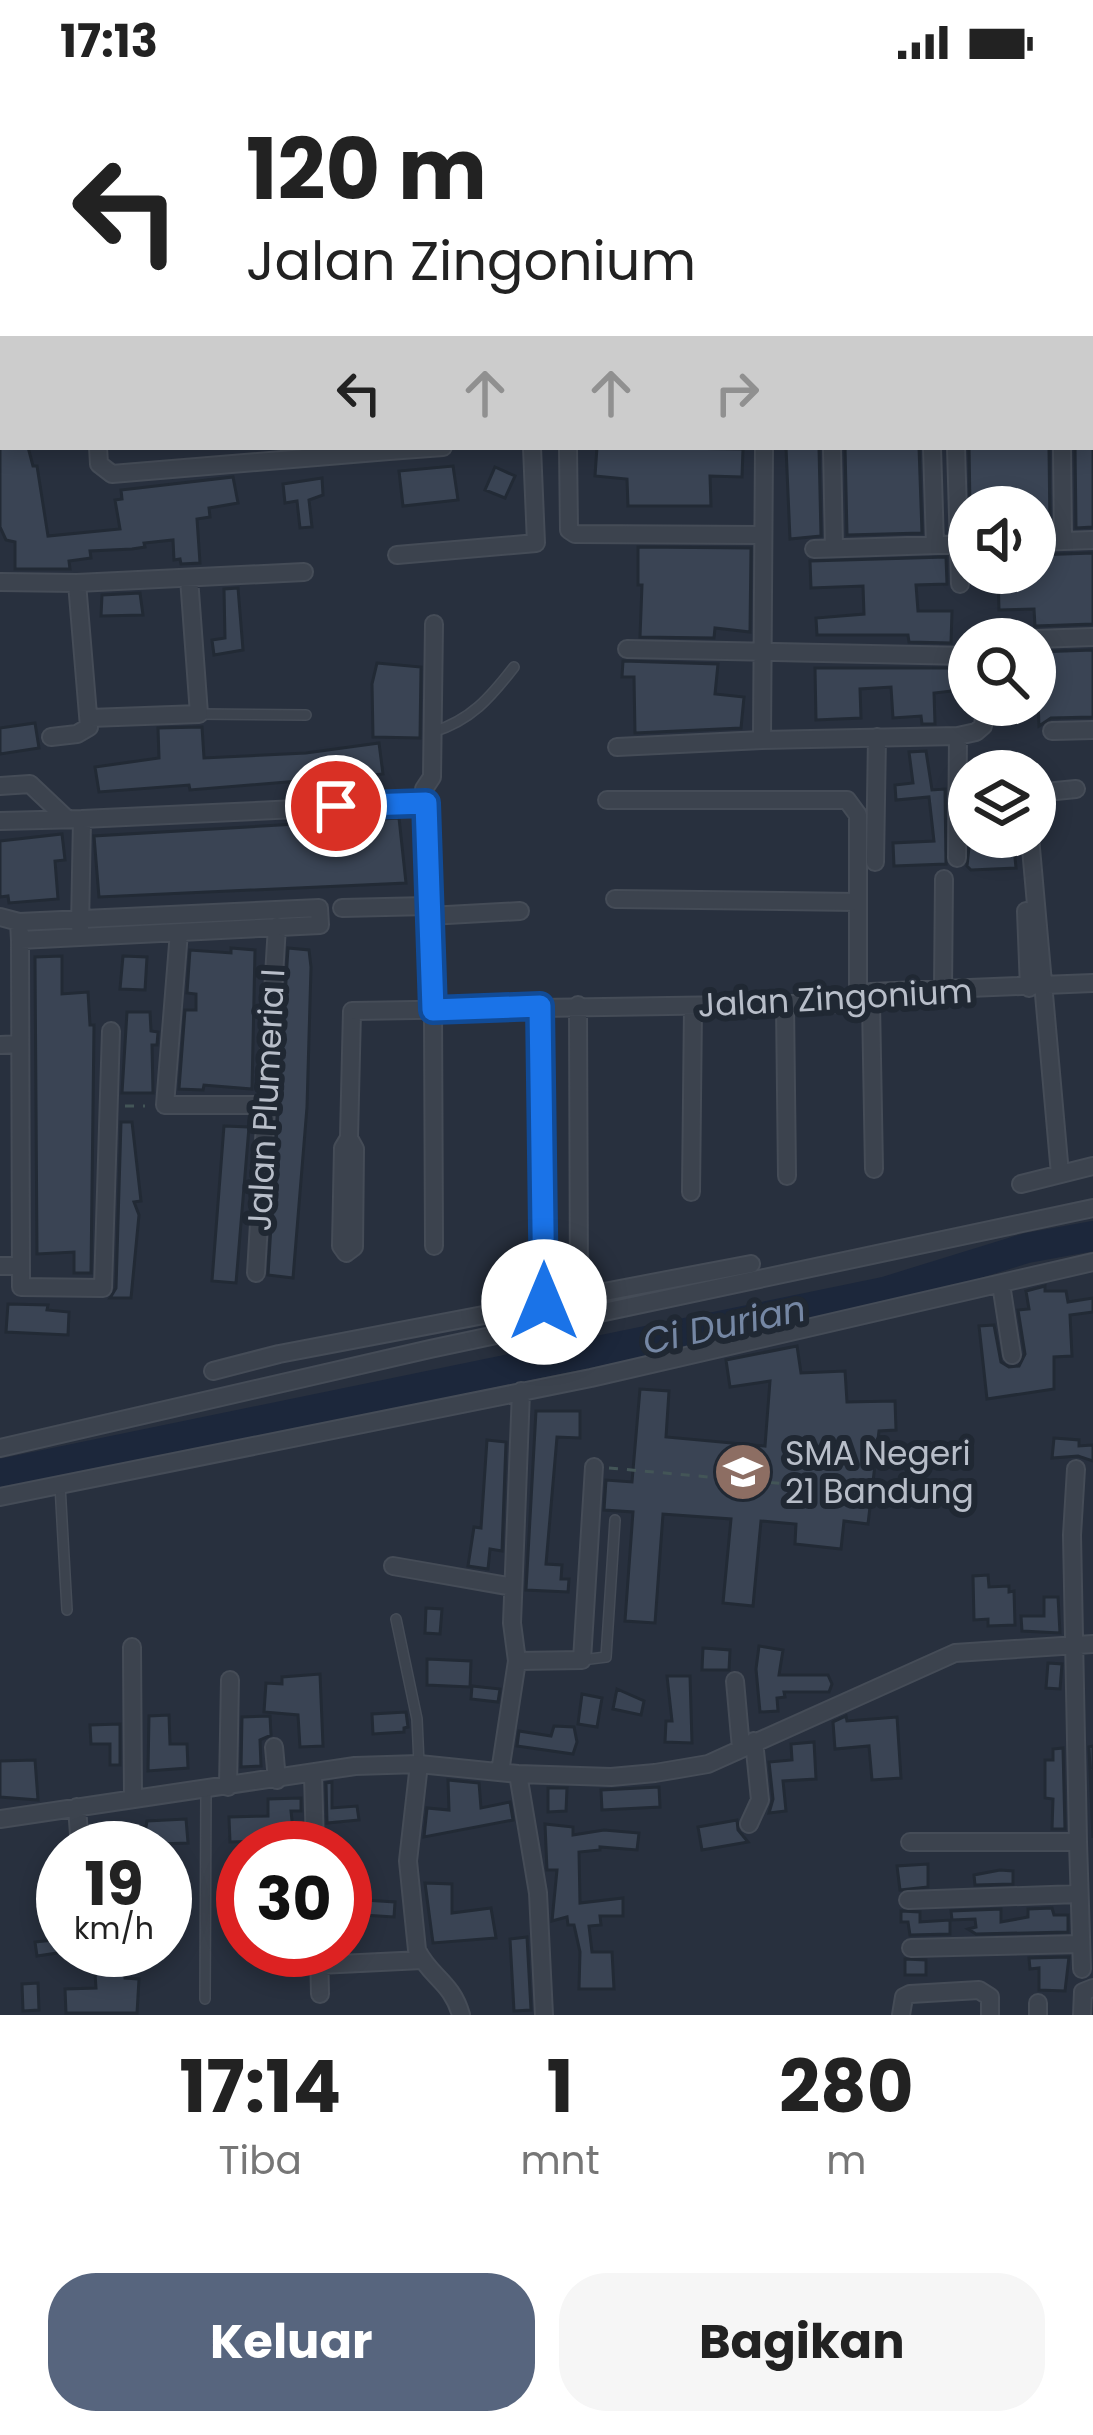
<!DOCTYPE html>
<html lang="id">
<head>
<meta charset="utf-8">
<style>
  :root { --surface:#fff; --page:#f6f6f6; --text:#222; --muted:#767676; --accent:#57657e }
  body { margin:0; font-family:Poppins,sans-serif; background:var(--page); color:var(--text); height:100vh; display:flex; flex-direction:column; font-size:45px; white-space:nowrap }
  * { box-sizing:border-box; margin:0 }
  p { font-size:39px; color:var(--muted) }
  .icon { flex:none; width:66px; height:66px; fill:none; stroke:currentColor; stroke-width:2; stroke-linecap:round; stroke-linejoin:round }
  .map { position:relative; height:1931px; overflow:hidden }
  .side { display:flex; flex-direction:column; background:var(--surface); flex:1 }
  .side>* { flex:none }
  .guide { position:absolute; left:0px; top:0px; width:1095px; height:366px; box-shadow:0 6px 18px #0003; background:#fff; color:var(--text); overflow:hidden }
  .buttons { position:absolute; left:948px; top:402px; display:grid; gap:24px }
  .buttons a { display:grid; place-items:center; width:108px; height:108px; border-radius:50%; background:var(--surface); box-shadow:0 6px 18px #0003; font-size:60px }
  .speed { position:absolute; left:36px; top:1737px; display:flex; gap:24px; font-size:60px; font-weight:700; text-align:center }
  .speed>* { display:grid; place-content:center; width:156px; height:156px; border-radius:50%; background:var(--surface); box-shadow:0 6px 18px #0003; line-height:1 }
  .speed small { font-size:30px; font-weight:400 }
  .speed .limit { border:18px solid #d22; background:#fff; color:#111 }
  .pin { position:absolute; display:grid; place-items:center; width:102px; height:102px; color:#fff; margin:-51px; border:6px solid #fff; border-radius:50%; box-shadow:0 3px 12px #0007 }
  .me { position:absolute; width:132px; margin:-66px; rotate:0deg; stroke-linejoin:round; filter:drop-shadow(0 0 9px #0008) }
  .turn { display:flex; align-items:center; gap:42px; height:252px; padding:0 48px; font-size:54px }
  .turn .icon { width:156px; height:156px; stroke-width:2.5 }
  .turn b { display:block; font-size:84px; line-height:102px }
  .lanes { display:flex; align-items:center; height:114px; padding:0 48px; background:#0003; justify-content:center; gap:60px; direction:ltr }
  .lanes .off { opacity:.35 }
  .eta { display:flex; justify-content:space-evenly; align-items:center; height:204px; text-align:center }
  .eta b { font-size:72px; font-weight:700; line-height:84px }
  .button { display:flex; gap:24px; margin-top:auto; padding:24px 48px }
  .button a { flex:1; height:138px; border-radius:48px; background:var(--accent); color:#fff; font-size:48px; font-weight:700; line-height:138px; text-align:center }
  .button a+a { background:var(--page); color:var(--text) }
  .status { display:flex; justify-content:space-between; align-items:center; height:84px; padding:0 60px; background:var(--surface); direction:ltr }
  .status svg { height:33px; fill:currentColor }
  .map>svg:first-child { display:block }
  .lines { fill:none; stroke-linecap:round; stroke-linejoin:round }
  .river { stroke:#1c273b; stroke-width:30 }
  .building { fill:#3a4454; stroke:#222a35; stroke-width:3 }
  .service-casing { stroke:#454c57; stroke-width:12 }
  .minor-casing { stroke:#454c57; stroke-width:20 }
  .path { stroke:#435557; stroke-width:3; stroke-dasharray:9 9; stroke-linecap:butt }
  .service { stroke:#3c434e; stroke-width:9 }
  .minor { stroke:#3c434e; stroke-width:16 }
  .route-casing { stroke:#114b97; stroke-width:30 }
  .route { stroke:#1a73e8; stroke-width:21 }
  .labels { text-anchor:middle; dominant-baseline:central; stroke-width:12; stroke-linejoin:round; paint-order:stroke }
  .street-label { font-size:33px; fill:#b8bec9; stroke:#202833 }
  .poi-label { font-size:33px; fill:#b8bec9; stroke:#202833; text-anchor:start }
  .water-label { font-size:36px; font-style:italic; fill:#7587a4; stroke:#202833 }
</style>
</head>
<body>
<div class="status"><b>17:13</b><svg viewBox="0 0 49 12"><path d="M0 12V9h3v3zM5 12V6h3v6zM10 12V3h3v9zM15 12V0h3v12zM26 1h20v11H26zM47 4h2v5h-2z"/></svg></div>
<div class="map">
<svg width="1093" height="1931" viewBox="0 0 1093 1931">
  <rect width="100%" height="100%" fill="#28303e"/>
  <g class="lines">
    <path class="river" d="M0 1390 884 1208 1027 1164 1093 1152"/>
  </g>
  <path class="building" d="M0 363H28L33 382H37L48 452 120 445 115 416 122 415 121 406 233 393 238 419 209 424 210 433 197 435 200 479 181 480 180 475 174 476 173 456 144 459 145 463 132 465 90 467 91 474 69 477 70 485H15V458L6 456 0 443Z
    M597 363 743 365 742 393 710 392 711 422H628L627 395 595 392Z
    M786 363H819L821 452 790 455Z
    M845 363H919L922 449 847 451Z
    M969 363H1049L1050 445H1035V423H970Z
    M1075 363H1093V443L1076 444Z
    M453 382 458 416 403 422 399 387Z
    M495 383 515 392 505 414 485 406Z
    M322 394 323 411 309 416 312 443 300 444 297 417 285 419 283 400Z
    M638 463 751 464 750 548 715 544 714 554 640 553 642 501H638Z
    M1093 469V540L1035 542 1034 525 999 526 998 489H1035V471Z
    M946 473 947 500 916 501 918 527H952L951 559 909 558 908 551H817L816 534 864 530 863 502 811 504 810 477Z
    M238 504 243 566 214 571 212 556 225 554 224 505Z
    M140 509 143 531 101 532 102 511Z
    M1093 566V633L1051 634 1039 642 1036 568Z
    M623 577 718 580 715 610 744 613 741 644 635 649 634 593H622Z
    M377 579 421 583 420 654 373 653 372 600Z
    M815 584H950L952 607 934 609 935 640H922L921 632 893 634 891 603 860 605 861 634 816 636Z
    M35 639 39 664 0 670V644Z
    M202 643 204 674 306 669 379 659 383 690 190 706 189 701 99 708 95 683 159 674 158 644Z
    M926 667 932 706 945 705 946 780 894 782 893 759 934 757 929 713 896 716 895 701 913 699 909 668Z
    M399 734 406 799 99 813 94 752Z
    M62 750 65 776 55 777 58 815 9 819 8 812 0 813V757Z
    M1013 753 1016 784 971 786 967 782 970 754Z
    M231 864 255 866 252 1005 204 1001 203 1006 179 1005 185 926H196V910L187 909 190 866 231 869Z
    M288 864 309 866 311 883 307 1023 293 1194 268 1191Z
    M62 872V910L88 908 90 941H94L91 1189H74V1168L37 1170 35 873Z
    M123 872 147 873 145 906 120 905Z
    M127 928H150L151 947 158 948 157 961H152L153 1009H122Z
    M121 1038H132L141 1117 134 1118 139 1131 131 1214H110L116 1204Z
    M224 1042 249 1043 236 1199 212 1197Z
    M1045 1202V1207H1066L1068 1218 1093 1214V1228L1070 1231 1072 1272 1054 1273V1305L987 1315 979 1242 994 1241 1001 1278 1009 1283 1019 1282 1025 1270 1018 1226 1029 1225 1026 1207Z
    M8 1220 48 1221 47 1226 69 1228 68 1251 6 1248Z
    M797 1262 801 1289 845 1287 847 1318 895 1317 896 1346 879 1347 868 1440 844 1437 841 1465 795 1460 796 1440 761 1437 753 1522 723 1519 731 1435 663 1430 655 1539 625 1537 633 1428 604 1426 606 1396 632 1398 640 1305 669 1307 666 1353 765 1362 770 1297 730 1303 726 1276Z
    M536 1327H580V1354L557 1353 546 1480 562 1481 561 1495H569L568 1508 526 1506Z
    M1054 1354 1079 1356V1362L1093 1361V1377L1078 1372 1052 1374Z
    M487 1356 506 1358 502 1467 490 1465 488 1485 468 1482 474 1443 481 1444Z
    M988 1491 989 1503 1009 1502V1508L1014 1507 1015 1541 988 1542V1535L974 1536 973 1492Z
    M1044 1513H1058L1060 1549 1022 1547 1021 1532H1044Z
    M426 1524 442 1525 440 1550 425 1549Z
    M759 1562 783 1566 779 1591H828L832 1600 829 1608H784L785 1613 777 1614 778 1627 760 1628 756 1585Z
    M703 1564 730 1566 729 1586H702Z
    M427 1575 471 1577 470 1603 427 1601Z
    M1048 1579 1062 1580 1060 1605 1046 1604Z
    M320 1590 323 1662 300 1663 298 1631 264 1628 266 1599 282 1600V1593Z
    M667 1592H690L692 1659 665 1658 666 1637H672Z
    M472 1602 500 1605 498 1618 471 1615Z
    M617 1605 644 1617 641 1631 613 1625Z
    M582 1610 602 1614 597 1643 578 1640Z
    M406 1628 408 1643 404 1644V1648L373 1650 372 1630Z
    M169 1631 170 1660H187L188 1684 148 1687 149 1632Z
    M270 1632 271 1651 260 1656 261 1682 241 1683 242 1633Z
    M846 1632 847 1637 897 1633 901 1694 872 1696 869 1662 835 1665 833 1638Z
    M120 1640V1681H110V1660H91L90 1641Z
    M554 1642 574 1643 577 1658 573 1670 517 1662 519 1647 551 1652Z
    M814 1658 816 1695 783 1697 786 1727 769 1729 773 1715 769 1678 792 1676 791 1660Z
    M1093 1662V1754L1089 1663Z
    M1063 1664 1065 1745H1052L1053 1715 1045 1714V1676H1053V1665Z
    M35 1676 38 1716 0 1713V1677Z
    M448 1696 479 1699 481 1724 510 1718 513 1736 424 1753 427 1724 449 1726Z
    M332 1698V1724L357 1722 359 1736 327 1739 326 1699Z
    M659 1703 660 1723 602 1726 601 1706Z
    M548 1704H567L566 1727 548 1728Z
    M301 1714V1727H291L294 1756 230 1758 229 1733 268 1732V1715Z
    M186 1735 188 1759 128 1761 125 1743H146L147 1737Z
    M737 1736 738 1746 748 1758 702 1766 698 1743Z
    M545 1740 573 1743V1751L604 1746 639 1749 637 1766 600 1763V1766L579 1768 580 1819 623 1814V1832H600L601 1841 589 1842 592 1868H612L614 1905H579L580 1868 574 1841H568L567 1833 552 1837 557 1786H547Z
    M928 1780V1803L900 1806 897 1782Z
    M1000 1786 1013 1787V1800L975 1801 974 1791Z
    M425 1799 452 1800V1829L491 1824 496 1854 433 1859Z
    M364 1816 395 1818 394 1833 363 1831Z
    M1052 1824 1054 1831H1068V1848L976 1850 968 1845 976 1843 975 1835 952 1836 951 1827 1001 1825V1838L1028 1833V1825Z
    M901 1827 920 1828V1838L950 1836V1850L910 1851 908 1838H901Z
    M527 1853 531 1926 514 1927 510 1855Z
    M63 1855 64 1868 37 1872 35 1858Z
    M124 1872 125 1894 139 1895 137 1929H66L65 1905 96 1904 94 1874Z
    M1069 1873 1065 1907 1039 1906V1884L1030 1885 1029 1874Z
    M905 1875 926 1876V1891H905Z
    M38 1899 39 1926 23 1927 22 1900Z"/>
  <g class="lines">
    <g class="service-casing">
      <path id="service" d="M199 630 306 631
        M433 648C471 636 490 614 514 583
        M60 1401 67 1526
        M396 1535 417 1635 419 1680
        M582 1576 606 1573 615 1436
        M205 1915 206 1706"/>
    </g>
    <g class="minor-casing">
      <path id="minor" d="M65 0V3
        M444 0V3
        M543 0V3
        M731 0V3
        M1092 49H1093
        M1092 123H1093
        M1092 241H1093
        M0 251 3 250
        M0 267H3
        M98 363 99 380 112 390 389 367
        M389 363V367L443 363
        M568 363 569 446 575 450 762 451
        M764 363 762 656 958 652 976 648 983 642 985 621
        M832 363 834 464
        M932 363 935 461
        M956 363 960 500
        M1062 363 1063 457
        M1035 458 1093 456
        M814 465 969 460
        M397 471 536 459 532 363
        M0 498 77 499 304 488
        M434 540 432 693 424 705 433 926 434 1162
        M1035 555 1093 553
        M627 565 969 572
        M90 634 199 630 189 494
        M1052 647 1093 646
        M51 653 77 650 89 643 77 499
        M617 663 762 656
        M0 702 30 700 66 734
        M1035 709 1076 705
        M607 716H847L858 731V907L871 919 874 1085
        M82 735 426 719
        M0 737 82 735 80 843
        M1030 753 1060 1090
        M957 774 958 652
        M875 778 877 653
        M615 815 858 818
        M342 824 428 822
        M1026 827 1029 904
        M429 832 520 827
        M0 833 19 838 319 824 320 841 20 856 19 838
        M179 848 165 1021H264
        M20 856 21 1203 103 1204 111 947
        M943 906 944 795
        M785 920 787 1092
        M578 921 579 1212
        M540 922 544 1218
        M0 961 20 960
        M349 1054 343 1064 341 1162 346 1169 354 1163 355 1065 349 1054 352 927 856 919 871 908 1093 899
        M1021 1100 1093 1082
        M691 1108 693 923
        M0 1182H21
        M256 1189 277 842
        M1001 1200 1012 1271
        M213 1287 279 1270 751 1180
        M0 1364 430 1265 1093 1124
        M1076 1385 1072 1451 1078 1758
        M0 1413 591 1294 1093 1178
        M393 1482 513 1503
        M132 1563 133 1715
        M517 1577 582 1576 594 1383
        M735 1597 741 1664
        M274 1663 277 1696
        M419 1680 408 1777 417 1866C430 1893 452 1898 461 1931
        M500 1688 517 1577 512 1539 521 1307
        M313 1690 315 1764
        M518 1690 538 1809 544 1931
        M228 1703 230 1596
        M77 1723 80 1764
        M0 1735 355 1682 419 1680 518 1690 611 1693 655 1689 708 1680 955 1569 1093 1560
        M749 1740 760 1716 754 1657
        M910 1758H1078L1082 1885
        M908 1816 1078 1810
        M911 1864 1081 1860
        M319 1866 320 1910
        M319 1881 422 1876
        M901 1931 904 1913 910 1910 979 1906 990 1913V1931
        M1038 1931V1919
        M1082 1931 1083 1908 1093 1904"/>
    </g>
    <path class="path" d="M125 1022H145
      M609 1384 864 1407"/>
    <use href="#service" class="service"/>
    <use href="#minor" class="minor"/>
  </g>
  <g class="lines">
    <g class="route-casing">
      <path id="route" d="M336 722 426 719 433 926 540 922 544 1218"/>
    </g>
    <use href="#route" class="route"/>
  </g>
  <defs>
    <g id="school-disc" transform="scale(3)"><circle r="9.5" fill="#8d6e63" stroke="#202833"/><path d="M0-5L7-2L0 1L-7-2ZM-4 1L0 2.5L4 1V4Q0 6-4 4Z" fill="#fff"/></g>
  </defs>
  <g fill-rule="evenodd">
    <use href="#school-disc" x="743" y="1388"/>
  </g>
  <g class="labels">
    <g class="street-label">
      <text transform="translate(835 914) rotate(-3)">Jalan Zingonium</text>
      <text transform="translate(266 1016) rotate(-87)">Jalan Plumeria I</text>
    </g>
    <g class="poi-label">
      <text x="785" y="1369">SMA Negeri<tspan x="785" dy="38">21 Bandung</tspan></text>
    </g>
    <g class="water-label">
      <text transform="translate(724 1241) rotate(-12)">Ci Durian</text>
    </g>
  </g>
</svg>
<div class="buttons">
<a><svg class="icon" aria-label="sound" viewBox="0 0 24 24"><path d="M4 9h4l5-4v14l-5-4H4zM17 9q2 3 0 6"/></svg></a>
<a><svg class="icon" aria-label="search" viewBox="0 0 24 24"><circle cx="10" cy="10" r="6"/><path d="M15 15l6 6"/></svg></a>
<a><svg class="icon" aria-label="layers" viewBox="0 0 24 24"><path d="M12 4l9 5-9 5-9-5zM3 14l9 5 9-5"/></svg></a>
</div>
<div class="speed"><div>19<small>km/h</small></div><div class="limit">30</div></div>
<div class="pin" style="left:336px;top:722px;background:#d93025"><svg class="icon" aria-label="arrive" viewBox="0 0 24 24"><path d="M6 21V4h12l-3 4 3 4H6"/></svg></div>
<svg class="me" style="left:544px;top:1218px" viewBox="-20 -20 40 40"><circle r="19" fill="#fff"/><path d="M0-13L10 11 0 6-10 11z" fill="#1a73e8"/></svg>
<div class="guide">
<div class="turn"><svg class="icon" aria-label="left" viewBox="0 0 24 24"><path d="M17 20v-9H6M10 6l-5 5 5 5"/></svg><div><b>120 m</b>Jalan Zingonium</div></div>
<div class="lanes"><svg class="icon" aria-label="left" viewBox="0 0 24 24"><path d="M17 20v-9H6M10 6l-5 5 5 5"/></svg><svg class="icon off" aria-label="ahead" viewBox="0 0 24 24"><path d="M12 20V5M6 11l6-6 6 6"/></svg><svg class="icon off" aria-label="ahead" viewBox="0 0 24 24"><path d="M12 20V5M6 11l6-6 6 6"/></svg><svg class="icon off" aria-label="right" viewBox="0 0 24 24"><path d="M7 20v-9h11M14 6l5 5-5 5"/></svg></div>
</div>
</div>
<section class="side">
<div class="eta">
<div><b>17:14</b><p>Tiba</p></div>
<div><b>1</b><p>mnt</p></div>
<div><b>280</b><p>m</p></div>
</div>
<div class="button"><a>Keluar</a><a>Bagikan</a></div>
</section>
</body>
</html>
